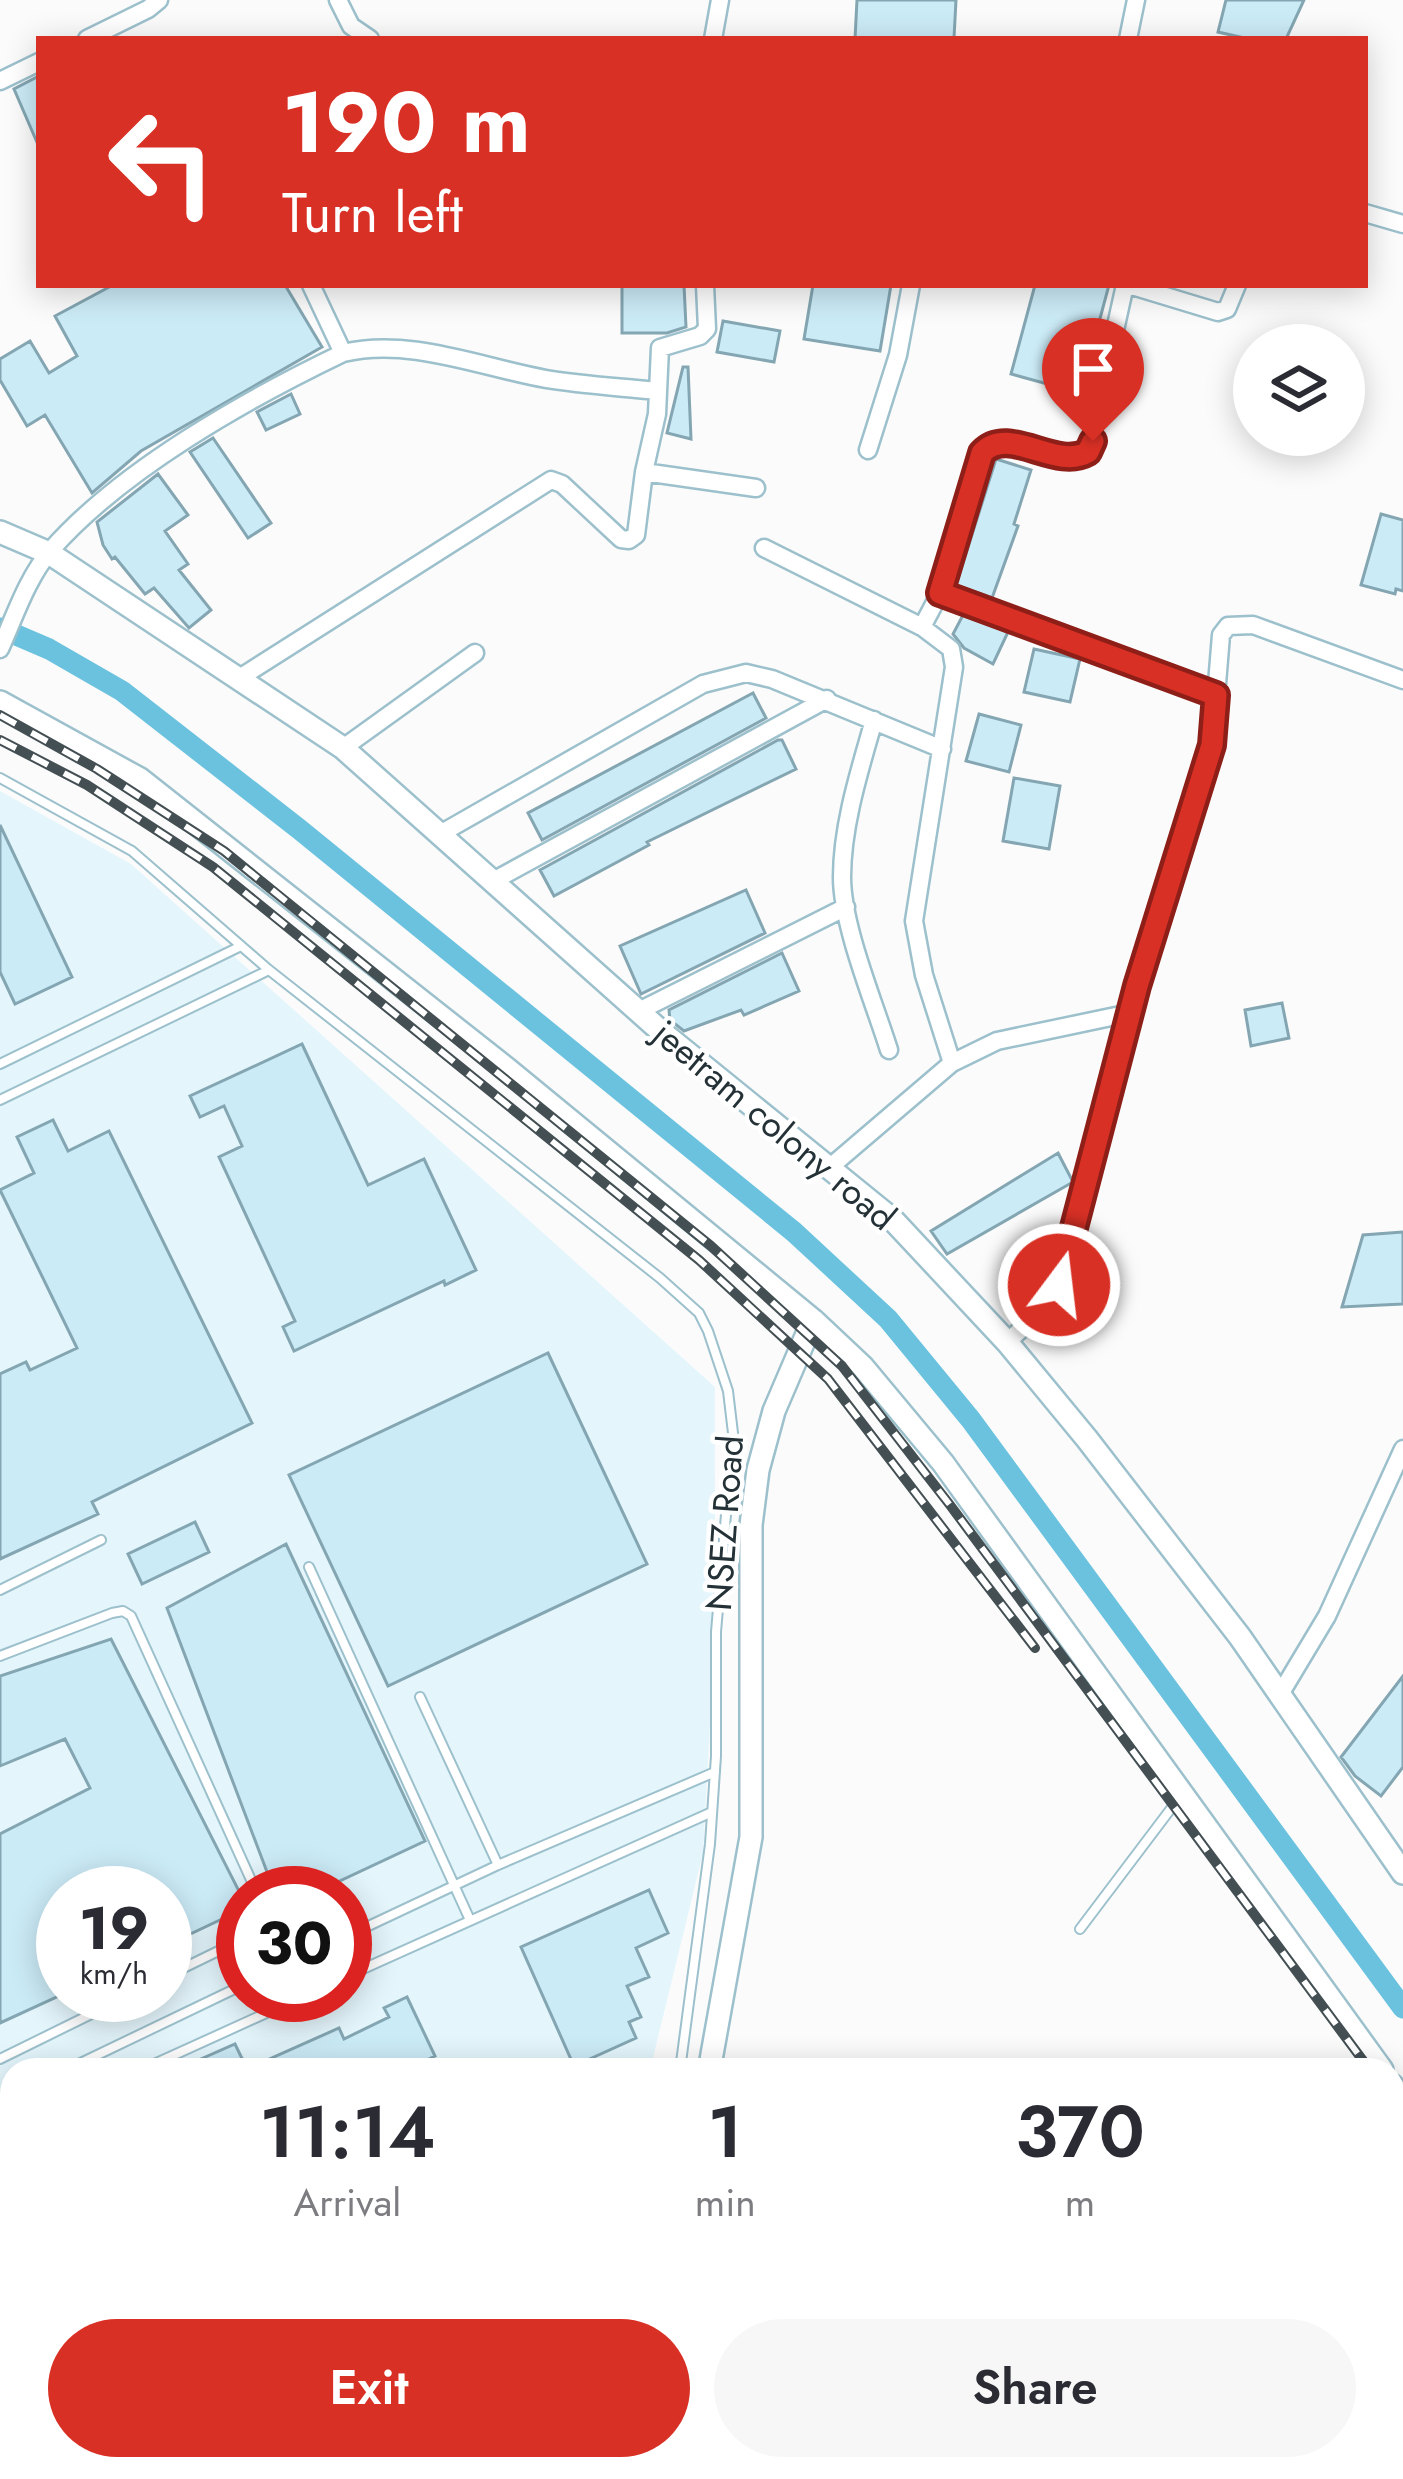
<!DOCTYPE html>
<html lang="en">
<head>
<meta charset="utf-8">
<style>
  :root { --surface:#fff; --page:#f7f7f7; --text:#2b2b33; --muted:#7c7c81; --accent:#d93025 }
  body { margin:0; font-family:Jost,sans-serif; background:var(--page); color:var(--text); height:100vh; display:flex; flex-direction:column; font-size:45px; white-space:nowrap }
  * { box-sizing:border-box; margin:0 }
  p { font-size:39px; color:var(--muted) }
  .icon { flex:none; width:66px; height:66px; fill:none; stroke:currentColor; stroke-width:2; stroke-linecap:round; stroke-linejoin:round }
  .map { position:relative; flex:1; overflow:hidden }
  .panel { position:absolute; left:0px; top:2058px; width:1404px; height:423px; display:flex; flex-direction:column; background:var(--surface); border-radius:36px 36px 0 0; box-shadow:0 6px 30px #0003 }
  .panel>* { flex:none }
  .banner { position:absolute; left:36px; top:36px; width:1332px; height:252px; border-radius:0px; box-shadow:0 6px 30px #0003; background:#d93025; color:#fff; overflow:hidden }
  .buttons { position:absolute; left:1233px; top:324px; display:grid; gap:24px }
  .buttons a { display:grid; place-items:center; width:132px; height:132px; border-radius:50%; background:var(--surface); box-shadow:0 6px 30px #0003; font-size:60px }
  .speed { position:absolute; left:36px; top:1866px; display:flex; gap:24px; font-size:60px; font-weight:700; text-align:center }
  .speed>* { display:grid; place-content:center; width:156px; height:156px; border-radius:50%; background:var(--surface); box-shadow:0 6px 30px #0003; line-height:1 }
  .speed small { font-size:30px; font-weight:400 }
  .speed .limit { border:18px solid #d22; background:#fff; color:#111 }
  .pin { position:absolute; display:grid; place-items:center; width:102px; height:102px; color:#fff; margin:-123px -51px; border-radius:50% 50% 50% 0; rotate:-45deg; box-shadow:0 0 12px #0007 }
  .pin .icon { rotate:45deg }
  .me { position:absolute; width:132px; margin:-66px; rotate:15deg; stroke-linejoin:round; filter:drop-shadow(0 0 9px #0008) }
  .turn { display:flex; align-items:center; gap:42px; height:252px; padding:0 48px; font-size:54px }
  .turn .icon { width:156px; height:156px; stroke-width:2.5 }
  .turn b { display:block; font-size:84px; line-height:102px }
  .eta { display:flex; justify-content:space-evenly; align-items:center; height:204px; text-align:center }
  .eta b { font-size:72px; font-weight:600; line-height:84px }
  .primary-button { display:flex; gap:24px; margin-top:auto; padding:24px 48px }
  .primary-button a { flex:1; height:138px; border-radius:72px; background:var(--accent); color:#fff; font-size:48px; font-weight:600; line-height:138px; text-align:center }
  .primary-button a+a { background:var(--page); color:var(--text) }
  .map>svg:first-child { display:block }
  .built { fill:#e4f6fc; fill-rule:evenodd }
  .lines { fill:none; stroke-linecap:round; stroke-linejoin:round }
  .canal { stroke:#6ac2df; stroke-width:21 }
  .building { fill:#cbebf7; stroke:#83a6b2; stroke-width:3 }
  .service-casing { stroke:#9cc0cc; stroke-width:12 }
  .minor-casing { stroke:#9cc0cc; stroke-width:21 }
  .tertiary-casing { stroke:#9cc0cc; stroke-width:26 }
  .service { stroke:#fff; stroke-width:8 }
  .minor { stroke:#fff; stroke-width:16 }
  .tertiary { stroke:#fff; stroke-width:21 }
  .rail-casing { stroke:#434f53; stroke-width:10 }
  .rail { stroke:#fff; stroke-width:6; stroke-dasharray:18; stroke-linecap:butt }
  .route-casing { stroke:#8d1f18; stroke-width:30 }
  .route { stroke:#d93025; stroke-width:21 }
  .labels { text-anchor:middle; dominant-baseline:central; stroke-width:9; stroke-linejoin:round; paint-order:stroke }
  .street-label { font-size:36px; fill:#243237; stroke:#fff }
</style>
</head>
<body>
<div class="map">
<svg width="1403" height="2479" viewBox="0 0 1403 2479">
  <rect width="100%" height="100%" fill="#fbfbfb"/>
  <path class="built" d="M0 791 131 864 715 1387V1633L703 1853 650 2070H12V2469H804L796 2479H0ZM63 1893H165V1995H63ZM243 1893H345V1995H243Z"/>
  <g class="lines">
    <path class="canal" d="M0 628 49 649 122 691 299 829 794 1232 888 1319 971 1420 1403 2008"/>
  </g>
  <path class="building" d="M857 0H956L954 38 855 39Z
    M1226 0H1304L1286 39H1249L1218 32Z
    M39 76V147L14 89Z
    M113 285H285L322 347 141 451 92 493 45 415 27 426 0 380V359L30 341 49 373 77 356 55 316Z
    M622 285H684L686 327 667 333H622Z
    M813 285H891L880 351 804 339Z
    M1035 285H1109L1080 393 1011 374Z
    M723 321 780 331 774 362 717 352Z
    M683 367H688L691 439 667 433Z
    M291 394 300 414 266 430 257 412Z
    M213 438 271 523 248 538 190 452Z
    M996 459 1031 470 1014 524 1018 526 992 598 956 585Z
    M158 474 188 515 165 531 188 564 179 570 211 610 189 628 154 588 145 594 115 557 112 559 103 545 97 522Z
    M1381 514 1403 520V591L1396 589 1395 594 1361 585Z
    M963 615 1008 632 993 664 964 648 953 634Z
    M1034 649 1080 659 1070 702 1024 692Z
    M753 693 766 718 542 840 528 813Z
    M979 714 1021 725 1009 772 966 761Z
    M778 740H782L796 769 647 842 649 845 554 896 540 870Z
    M1014 778 1060 786 1049 849 1003 841Z
    M0 825 72 977 15 1004 0 972Z
    M746 890 765 933 641 994 620 946Z
    M782 953 799 991 744 1015 741 1010 684 1031 670 1020 669 1010Z
    M1282 1003 1289 1038 1251 1046 1245 1010Z
    M302 1044 368 1185 424 1159 476 1270 445 1285 444 1281 294 1351 283 1327 295 1321 219 1157 242 1146 224 1106 200 1117 190 1096Z
    M53 1120 68 1151 109 1131 252 1423 92 1502 98 1514 0 1559V1374L26 1362 30 1370 77 1348 0 1190 34 1173 17 1137Z
    M1058 1153 1073 1182 947 1254 931 1231Z
    M1403 1232V1304L1342 1307 1363 1235Z
    M548 1353 647 1564 388 1686 289 1475Z
    M195 1522 209 1552 142 1584 128 1554Z
    M286 1544 425 1841 314 1893H275L167 1608Z
    M111 1639 243 1899V1909L165 1946V1893H63V1994L0 2023V1834L90 1788 65 1739 0 1766V1676Z
    M1403 1676V1767L1381 1796 1355 1776 1341 1757Z
    M649 1890 668 1933 636 1948 649 1977 627 1986 641 2017 629 2022 636 2038 574 2066 521 1947Z
    M407 1997 435 2056 406 2070H176L235 2044 247 2069 339 2028 344 2039 389 2017 384 2008Z"/>
  <g class="lines">
    <g class="service-casing">
      <path id="service" d="M0 778 132 851 269 970 660 1278 699 1313 708 1331 728 1391 733 1433 716 1632V1756L710 1844 680 2070
        M0 1064 241 946
        M0 1100 269 970
        M309 1567 470 1920
        M0 1590 101 1540
        M0 1656 112 1613 123 1611 131 1616 257 1893
        M420 1697 498 1865
        M1080 1929 1179 1798
        M345 1937 498 1865 715 1772
        M165 1977 243 1939
        M345 1977 712 1812
        M0 2059 130 1995
        M66 2070 243 1985
        M141 2070 306 1995
        M0 2102 12 2096
        M0 2134 12 2129
        M923 2469 938 2479
        M220 2478V2479
        M106 2479 127 2469
        M715 2479 737 2469
        M821 2479 828 2469
        M1270 2479 1273 2469"/>
    </g>
    <g class="minor-casing">
      <path id="minor" d="M338 0 351 26 370 39
        M87 39 148 9 159 0
        M713 39 720 0
        M1128 39 1136 0
        M0 81 39 62
        M1365 213 1403 224
        M311 285 343 353C409 337 480 367 546 379 582 385 620 387 657 391
        M1129 285 1218 312 1227 309 1237 285
        M868 450 898 355 911 285
        M644 472 756 488
        M764 548 922 627
        M940 593 1216 695
        M0 649C15 616 27 578 51 550 121 470 247 399 343 353
        M241 677 551 480 562 484 621 539 629 540 636 535 644 472 657 414 660 348 700 336 707 329 705 285
        M874 720C860 769 842 825 842 877 842 926 874 1002 889 1050
        M343 748 475 653
        M440 834 703 684 746 673 772 679 942 749
        M493 881 827 699
        M639 1011 846 907
        M952 1063 924 975 914 921 954 667 951 649 922 627 940 593 982 453C1008 424 1055 471 1088 452L1125 285
        M829 1168 952 1063 997 1041 1130 1013
        M1007 1342 1045 1308 1059 1284 1137 986 1212 745 1221 635 1228 626 1253 625 1403 680
        M1279 1696 1327 1616 1403 1449
        M1104 2469 1121 2479"/>
    </g>
    <g class="tertiary-casing">
      <path id="tertiary" d="M0 532 49 553 343 748 664 1034 892 1219 1007 1342 1087 1439 1240 1637 1403 1873
        M0 702 140 779 506 1068 813 1320 863 1367 943 1463 1382 2070
        M713 2070 711 2060 751 1837V1525L758 1470 774 1411 813 1320
        M1392 2085 1403 2100
        M857 2479 865 2469"/>
    </g>
    <use href="#service" class="service"/>
    <use href="#minor" class="minor"/>
    <use href="#tertiary" class="tertiary"/>
    <g class="rail-casing">
      <path id="rail" d="M0 715 97 769 224 851 711 1246 842 1366 950 1505 1370 2070
        M0 740 87 785 213 867 699 1260 828 1379 1035 1648
        M1392 2100 1403 2115"/>
    </g>
    <use href="#rail" class="rail"/>
  </g>
  <g class="lines">
    <g class="route-casing">
      <path id="route" d="M1059 1285 1137 986 1212 745 1216 695 940 593 982 453C1009 424 1055 471 1088 452L1093 441"/>
    </g>
    <use href="#route" class="route"/>
  </g>
  <g class="labels">
    <g class="street-label">
      <text transform="translate(775 1125) rotate(40)">jeetram colony road</text>
      <text transform="translate(724 1523) rotate(-86)">NSEZ Road</text>
    </g>
  </g>
</svg>
<div class="buttons">
<a><svg class="icon" aria-label="layers" viewBox="0 0 24 24"><path d="M12 4l9 5-9 5-9-5zM3 14l9 5 9-5"/></svg></a>
</div>
<div class="speed"><div>19<small>km/h</small></div><div class="limit">30</div></div>
<div class="pin" style="left:1093px;top:441px;background:#d93025"><svg class="icon" aria-label="arrive" viewBox="0 0 24 24"><path d="M6 21V4h12l-3 4 3 4H6"/></svg></div>
<svg class="me" style="left:1059px;top:1285px" viewBox="-20 -20 40 40"><circle r="17" fill="#d93025" stroke="#fff" stroke-width="3"/><path d="M0-11L8 9 0 5-8 9z" fill="#fff"/></svg>
<div class="banner">
<div class="turn"><svg class="icon" aria-label="left" viewBox="0 0 24 24"><path d="M17 20v-9H6M10 6l-5 5 5 5"/></svg><div><b>190 m</b>Turn left</div></div>
</div>
<section class="panel">
<div class="eta">
<div><b>11:14</b><p>Arrival</p></div>
<div><b>1</b><p>min</p></div>
<div><b>370</b><p>m</p></div>
</div>
<div class="primary-button"><a>Exit</a><a>Share</a></div>
</section>
</div>
</body>
</html>
